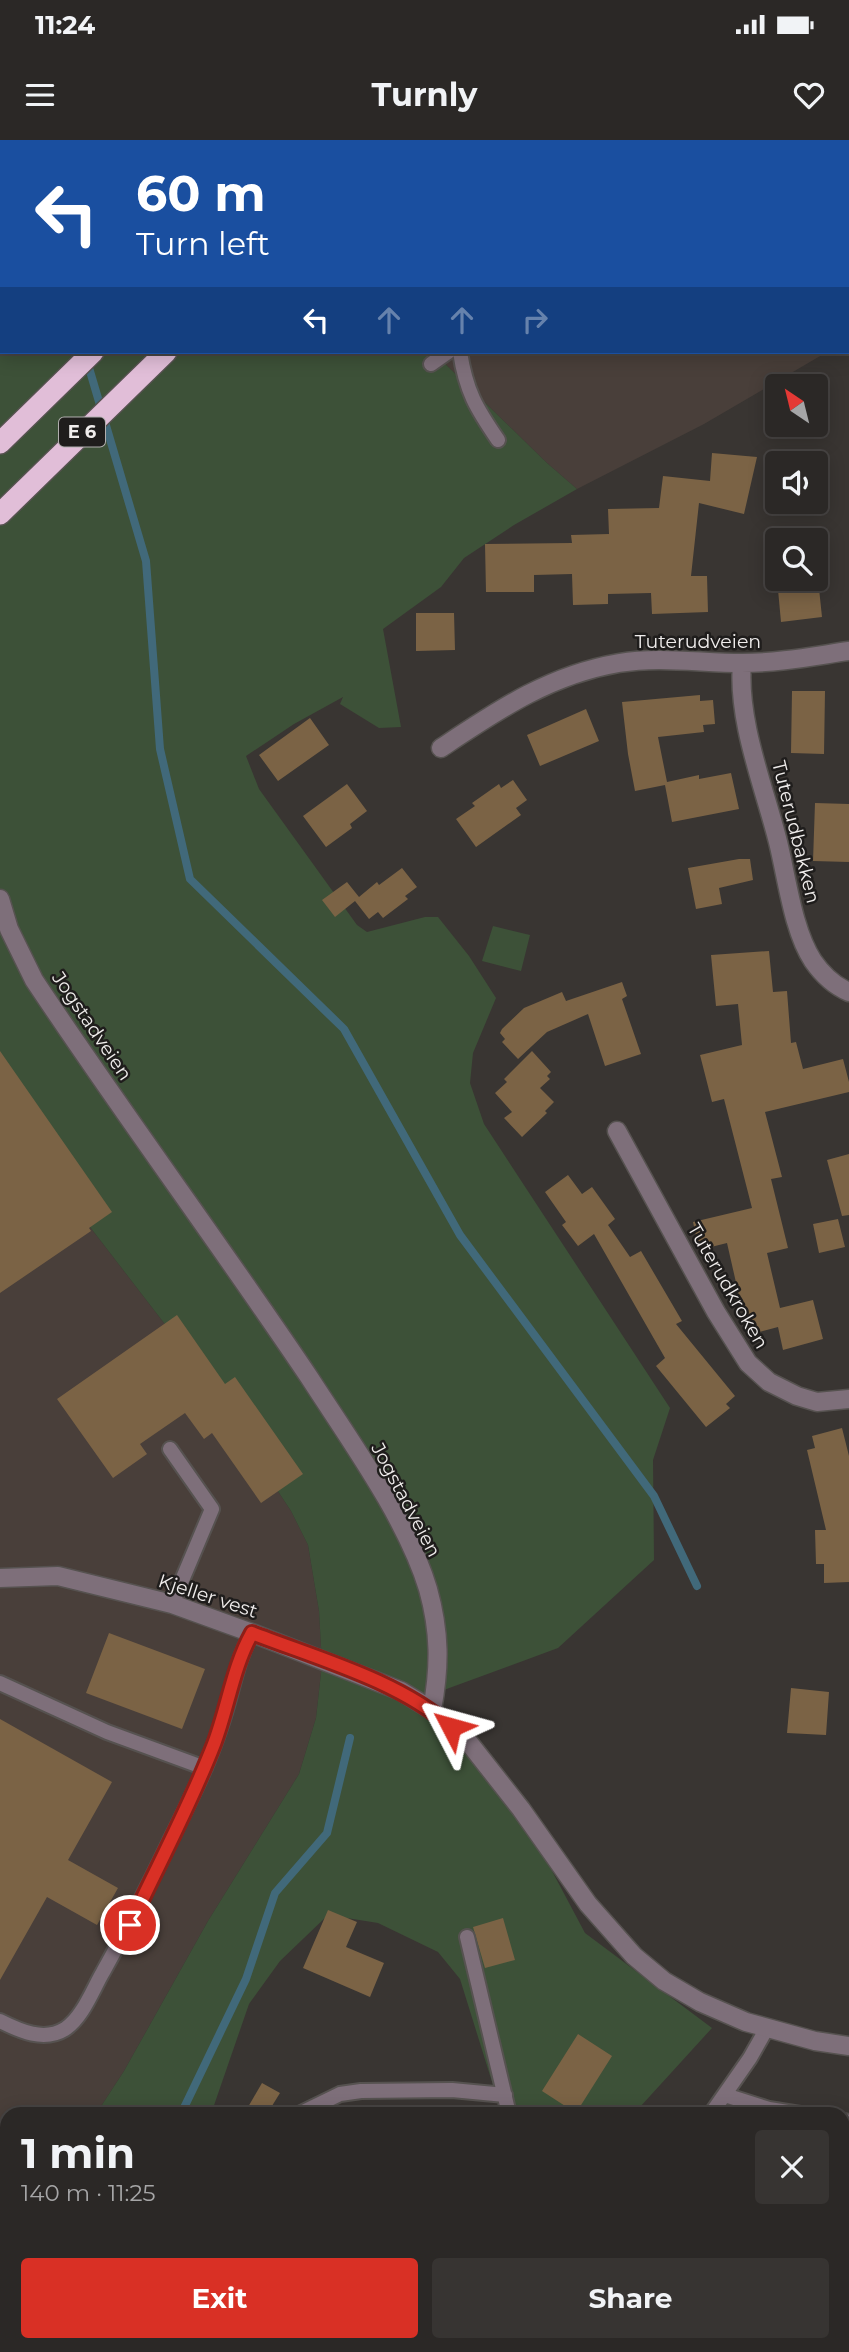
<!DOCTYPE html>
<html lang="en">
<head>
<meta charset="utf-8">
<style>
  :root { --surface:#2b2826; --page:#373432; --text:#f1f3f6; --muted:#a6a6a7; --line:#474443; --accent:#d93025 }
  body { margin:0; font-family:Montserrat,sans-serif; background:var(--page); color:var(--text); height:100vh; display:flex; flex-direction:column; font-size:26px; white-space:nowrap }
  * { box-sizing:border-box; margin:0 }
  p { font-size:23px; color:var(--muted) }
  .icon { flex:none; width:38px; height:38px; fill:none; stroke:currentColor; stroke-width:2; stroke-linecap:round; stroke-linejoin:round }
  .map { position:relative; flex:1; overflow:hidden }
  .details { position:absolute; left:0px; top:1967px; width:850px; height:245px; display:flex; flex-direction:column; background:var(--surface); border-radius:21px 21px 0 0; box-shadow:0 4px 18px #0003,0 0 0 2px var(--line) }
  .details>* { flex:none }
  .hud { position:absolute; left:0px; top:0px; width:850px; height:214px; box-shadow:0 4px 18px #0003,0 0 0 2px var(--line); background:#1a4fa0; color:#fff; overflow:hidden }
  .needle { width:46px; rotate:325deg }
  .buttons { position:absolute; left:765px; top:234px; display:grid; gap:14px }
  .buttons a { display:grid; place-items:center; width:63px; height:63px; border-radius:7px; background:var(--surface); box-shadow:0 4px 18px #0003,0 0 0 2px var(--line); font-size:35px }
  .pin { position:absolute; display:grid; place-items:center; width:60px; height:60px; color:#fff; margin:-30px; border:4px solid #fff; border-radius:50%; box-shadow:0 2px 7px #0007 }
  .me { position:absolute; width:77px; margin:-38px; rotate:309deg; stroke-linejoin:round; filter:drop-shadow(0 0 5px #0008) }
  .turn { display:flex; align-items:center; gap:24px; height:147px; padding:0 21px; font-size:32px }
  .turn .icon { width:91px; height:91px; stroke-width:2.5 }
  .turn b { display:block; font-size:49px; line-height:60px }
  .lanes { display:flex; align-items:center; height:66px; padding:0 21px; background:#0003; justify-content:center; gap:35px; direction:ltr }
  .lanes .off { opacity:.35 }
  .round { display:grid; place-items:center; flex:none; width:74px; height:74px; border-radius:7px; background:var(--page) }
  .head { display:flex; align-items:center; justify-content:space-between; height:119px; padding:0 21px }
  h1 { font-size:42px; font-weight:700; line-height:52px }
  .button { display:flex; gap:14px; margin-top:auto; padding:14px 21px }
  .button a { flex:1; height:80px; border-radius:7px; background:var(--accent); color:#fff; font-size:28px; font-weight:700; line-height:80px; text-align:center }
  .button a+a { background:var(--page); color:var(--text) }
  .status { display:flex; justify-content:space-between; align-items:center; height:49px; padding:0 35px; background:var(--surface); direction:ltr }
  .status svg { height:19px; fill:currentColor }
  header { display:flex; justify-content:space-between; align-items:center; height:91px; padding:0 21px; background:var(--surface); font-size:32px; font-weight:700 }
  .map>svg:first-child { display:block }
  .built { fill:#493f3a }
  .green { fill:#3d5138 }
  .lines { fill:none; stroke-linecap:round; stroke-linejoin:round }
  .stream { stroke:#41697a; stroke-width:8 }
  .building { fill:#7b6345 }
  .service-casing { stroke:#565250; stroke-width:18 }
  .minor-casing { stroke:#565250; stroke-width:21 }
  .motorway-casing { stroke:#565250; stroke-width:24 }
  .service { stroke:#7e6f7a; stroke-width:14 }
  .minor { stroke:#7e6f7a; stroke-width:18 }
  .motorway { stroke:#e1bed8; stroke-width:21 }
  .route-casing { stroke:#8d1f18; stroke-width:18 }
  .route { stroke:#d93025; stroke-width:12 }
  .labels { text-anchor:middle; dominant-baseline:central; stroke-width:5; stroke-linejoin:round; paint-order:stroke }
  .shield { fill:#1f1d1c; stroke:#b1afae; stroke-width:2 }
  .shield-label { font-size:18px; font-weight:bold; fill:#f0edec }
  .street-label { font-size:19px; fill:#f0edec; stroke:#1f1d1c }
</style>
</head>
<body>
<div class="status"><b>11:24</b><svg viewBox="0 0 49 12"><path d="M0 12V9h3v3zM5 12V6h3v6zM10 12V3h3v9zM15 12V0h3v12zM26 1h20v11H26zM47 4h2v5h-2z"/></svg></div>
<header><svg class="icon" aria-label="menu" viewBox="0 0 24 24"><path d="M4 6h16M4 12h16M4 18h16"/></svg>Turnly<svg class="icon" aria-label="heart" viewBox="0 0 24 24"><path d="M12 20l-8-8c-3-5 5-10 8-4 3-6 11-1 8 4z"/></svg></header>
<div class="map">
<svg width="849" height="2212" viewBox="0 0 849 2212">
  <rect width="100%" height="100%" fill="#393532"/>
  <path class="built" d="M433 0H849V198V2H432Z
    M433 212H827L704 284 577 349 547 323Z
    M0 942 90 1087 184 1209 291 1371 308 1405 319 1471 322 1524 316 1578 299 1634 208 1781 124 1931 96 1974H7V2142L0 2156Z"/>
  <path class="green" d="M0 0H433L2 2V212H433L547 323 577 349 514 385 464 418 441 447 383 489 401 587 379 588 340 564 343 557 294 584 246 616 259 649 357 785 367 792 425 777H438L469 816 496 858 473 913 470 943 484 984 670 1268 653 1320 654 1420 558 1508 422 1558 488 1635 543 1714 585 1793 712 1888 640 1967 628 1974H502L460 1839 438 1812 378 1783 328 1775 280 1821 249 1864 211 1974H96L124 1931 208 1781 299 1634 316 1578 322 1524 319 1471 308 1405 291 1371 184 1209 90 1087 0 942Z
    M493 786 530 795 521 831 482 821Z
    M7 2142V2205H124L121 2212H0V2156Z"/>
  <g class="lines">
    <path class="stream" d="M0 66 2 68
      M87 221 146 421 160 609 190 739 344 889 460 1095 654 1356 697 1446
      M181 1974 246 1839 275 1753 327 1693 350 1598
      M66 2212 70 2205"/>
  </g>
  <path class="building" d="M712 313 757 317 744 374 699 363 691 436H707L708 472 652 474 651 453 608 454V464L573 465 572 434 534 435V452H486L485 404 572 403 571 395 609 394 608 369 659 368 663 336 710 341Z
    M777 439H818L822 477 781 482Z
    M416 473H454L455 510 416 511Z
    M792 551H825L824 614 791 613Z
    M700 555V561L713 560 715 584 703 585 704 592 658 597 667 642 699 635V639L731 633 739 669 672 682 665 645 635 651 628 614 622 562Z
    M586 569 599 601 540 626 527 595Z
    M310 578 329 605 278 641 259 615Z
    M513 640 527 660 516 668 521 675 476 707 456 679 475 666 472 663 499 644 501 648Z
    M347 644 367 671 350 684 352 688 326 707 303 676Z
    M815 663 849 664V722L813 721Z
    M739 719H750L753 740 719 748 722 764 696 769 688 728Z
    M402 728 417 747 405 756 408 759 383 778 378 772 369 779 355 761 335 777 322 760 347 742 359 757 377 742 379 745Z
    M769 811 773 852 787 851 791 903 796 902 803 929 843 919 849 942V952L765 972 782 1037 771 1039 788 1108 767 1113 780 1168 813 1160 823 1199 783 1210 778 1187 748 1195 727 1103 699 1110 693 1082 752 1068 724 959 712 962 700 915 742 905 738 864 716 866 711 815Z
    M622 842 627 856 622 859 641 914 605 926 588 874 547 892 518 919 502 902 505 899 500 893 502 889 524 868 562 852 566 861Z
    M0 911 112 1072 89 1088 91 1091 0 1153Z
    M532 911 551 932 547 936 550 939 540 948 554 962 545 971 547 973 522 997 504 978 512 972 495 953 507 942 504 939Z
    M849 1014V1075L842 1076 827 1020Z
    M568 1035 582 1054 592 1047 615 1079 608 1085 630 1117 641 1111 682 1181 676 1184 735 1256 726 1264 730 1268 706 1287 656 1226 665 1218 594 1094 578 1106 562 1085 566 1082 545 1052Z
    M838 1079 845 1107 819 1113 813 1084Z
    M177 1175 225 1244 235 1237 303 1334 261 1363 212 1293 204 1299 185 1273 140 1304 147 1314 113 1338 57 1259Z
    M842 1288 849 1316V1442L824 1443V1424H816L815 1390H826L807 1310 815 1308 812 1296Z
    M109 1493 205 1529 182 1589 86 1553Z
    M791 1548 829 1552 826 1595 787 1593Z
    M0 1579 112 1642 68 1720 118 1748 97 1785 47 1757 0 1840Z
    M328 1770 357 1782 346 1807 384 1823 370 1857 303 1828Z
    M503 1778 515 1820 485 1828 473 1787Z
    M578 1894 612 1916 576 1973 542 1951Z
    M262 1943 280 1953 267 1974H244Z"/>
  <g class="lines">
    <g class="service-casing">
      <path id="service" d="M676 2 677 0
        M460 212C466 251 476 268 498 300
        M431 224 448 212
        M170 1309 212 1369 172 1464
        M0 1543 107 1592 205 1628
        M467 1797 509 1974
        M0 1881C20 1891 44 1902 65 1889 83 1877 93 1849 103 1832 128 1787 151 1741 173 1695 190 1660 208 1625 220 1588 232 1556 235 1523 252 1493
        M725 1955 769 1969 800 1974
        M299 1974 340 1954 361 1951 452 1950 505 1955
        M711 1974 750 1918 767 1888
        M844 1981 849 1982
        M0 2064 7 2053
        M489 2212 495 2205"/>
    </g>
    <g class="minor-casing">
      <path id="minor" d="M742 523C737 581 764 646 778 702 787 738 793 791 813 821 822 834 835 846 849 852
        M441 608C498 570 549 535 619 523 659 516 701 523 742 523 778 523 814 516 849 511
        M0 759 9 789 34 840C123 974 219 1103 309 1237 349 1299 407 1379 428 1449 440 1492 440 1526 432 1570
        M617 991 716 1172 748 1223 769 1242 797 1256 817 1262 849 1259
        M0 1438 58 1436 172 1464 252 1493 401 1551 432 1570 470 1604 521 1669 588 1764 634 1816 664 1841 700 1862 746 1882 815 1901 849 1906"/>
    </g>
    <g class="motorway-casing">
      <path id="motorway" d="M317 2 319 0
        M389 2 391 0
        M0 303 93 212
        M0 374 166 212"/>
    </g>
    <use href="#service" class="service"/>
    <use href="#minor" class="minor"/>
    <use href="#motorway" class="motorway"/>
  </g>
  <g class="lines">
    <g class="route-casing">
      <path id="route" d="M130 1785C158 1725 190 1666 214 1604 228 1567 233 1527 252 1493 316 1518 400 1541 451 1587"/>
    </g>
    <use href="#route" class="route"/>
  </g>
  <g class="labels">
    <rect class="shield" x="59" y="277.5" width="46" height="29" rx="5"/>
    <g class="shield-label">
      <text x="82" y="292">E 6</text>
    </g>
    <g class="street-label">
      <text x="698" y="501">Tuterudveien</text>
      <text transform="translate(796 692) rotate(76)">Tuterudbakken</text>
      <text transform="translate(92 886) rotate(56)">Jogstadveien</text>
      <text transform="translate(728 1146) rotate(60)">Tuterudkroken</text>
      <text transform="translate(406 1360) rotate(62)">Jogstadveien</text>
      <text transform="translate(208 1456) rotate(18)">Kjeller vest</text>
    </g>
  </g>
</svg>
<div class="buttons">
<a><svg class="needle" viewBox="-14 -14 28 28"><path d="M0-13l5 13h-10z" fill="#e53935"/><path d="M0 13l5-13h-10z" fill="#a6a6a7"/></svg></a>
<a><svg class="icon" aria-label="sound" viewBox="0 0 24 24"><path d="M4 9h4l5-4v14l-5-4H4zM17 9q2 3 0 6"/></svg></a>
<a><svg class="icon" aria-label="search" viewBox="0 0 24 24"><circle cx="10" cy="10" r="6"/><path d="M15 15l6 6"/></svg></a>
</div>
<div class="pin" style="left:130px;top:1785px;background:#d93025"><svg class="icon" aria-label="arrive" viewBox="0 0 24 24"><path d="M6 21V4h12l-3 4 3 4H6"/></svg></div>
<svg class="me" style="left:451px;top:1587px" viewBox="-20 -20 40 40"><path d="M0-17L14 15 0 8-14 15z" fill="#d93025" stroke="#fff" stroke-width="4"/></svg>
<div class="hud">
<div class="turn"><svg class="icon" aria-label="left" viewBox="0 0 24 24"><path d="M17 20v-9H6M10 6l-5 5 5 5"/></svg><div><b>60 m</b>Turn left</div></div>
<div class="lanes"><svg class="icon" aria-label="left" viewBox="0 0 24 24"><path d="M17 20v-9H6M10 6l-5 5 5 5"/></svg><svg class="icon off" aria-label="ahead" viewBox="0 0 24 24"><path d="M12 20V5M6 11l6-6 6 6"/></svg><svg class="icon off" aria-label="ahead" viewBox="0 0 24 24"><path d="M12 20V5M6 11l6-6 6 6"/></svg><svg class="icon off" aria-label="right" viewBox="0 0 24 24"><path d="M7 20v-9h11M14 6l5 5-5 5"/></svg></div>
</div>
<section class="details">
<div class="head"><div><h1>1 min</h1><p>140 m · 11:25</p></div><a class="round"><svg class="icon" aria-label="close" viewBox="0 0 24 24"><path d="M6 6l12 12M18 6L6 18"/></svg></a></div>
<div class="button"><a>Exit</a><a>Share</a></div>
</section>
</div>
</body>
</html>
